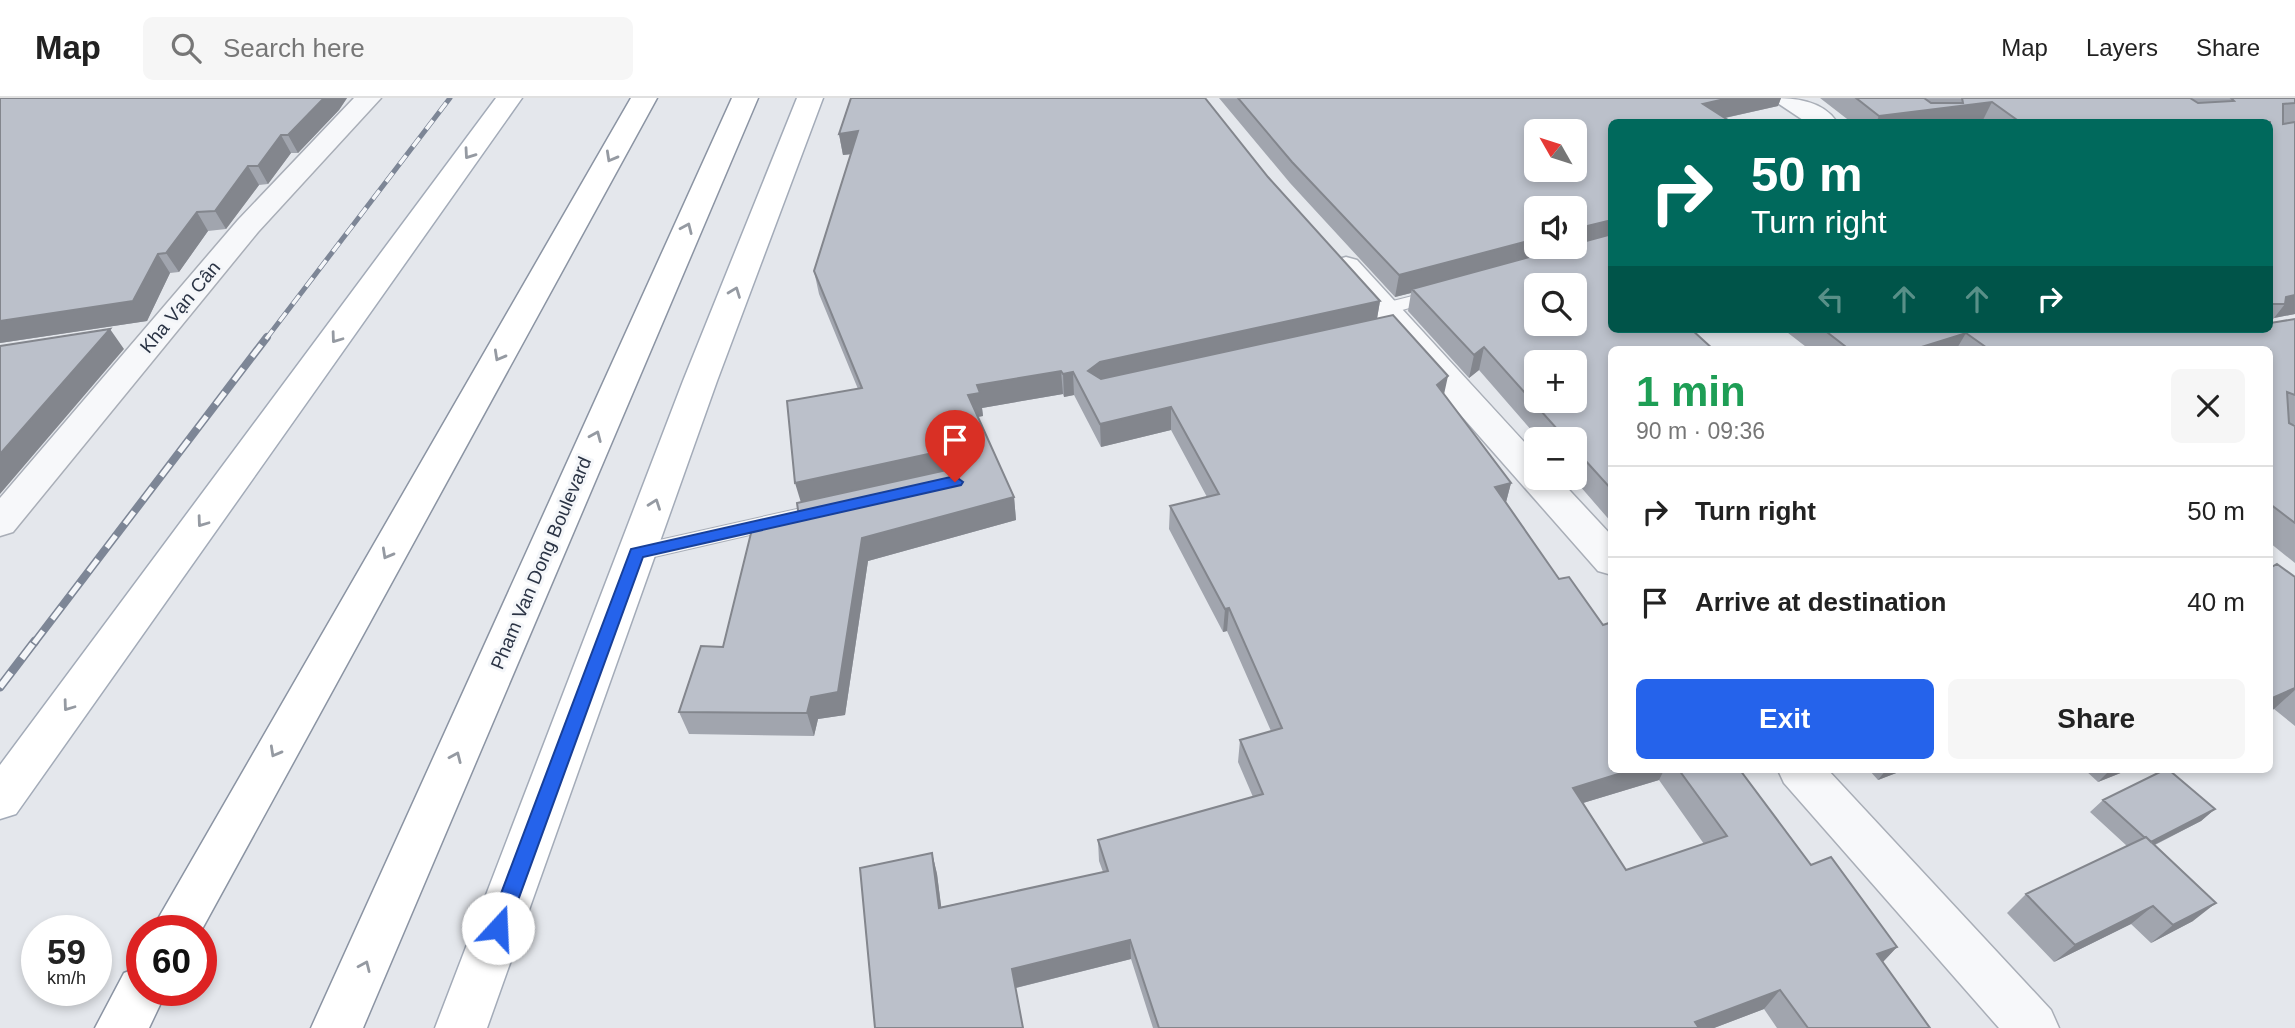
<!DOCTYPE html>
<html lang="en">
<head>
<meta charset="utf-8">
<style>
  :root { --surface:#fff; --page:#f6f6f6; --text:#222; --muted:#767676; --line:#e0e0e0; --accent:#2563eb }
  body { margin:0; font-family:Helvetica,sans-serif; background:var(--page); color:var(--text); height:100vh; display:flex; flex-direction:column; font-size:26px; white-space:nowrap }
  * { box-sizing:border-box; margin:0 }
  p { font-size:23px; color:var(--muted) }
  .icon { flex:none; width:38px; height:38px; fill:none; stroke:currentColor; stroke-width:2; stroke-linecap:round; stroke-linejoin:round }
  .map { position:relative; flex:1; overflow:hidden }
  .sheet { position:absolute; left:1608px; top:248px; width:665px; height:427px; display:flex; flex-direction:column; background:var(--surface); border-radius:10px; box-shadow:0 4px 10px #0003 }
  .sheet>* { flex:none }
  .guide { position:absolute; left:1608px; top:21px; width:665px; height:214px; border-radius:10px; box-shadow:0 4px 10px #0003; background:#00695c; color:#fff; overflow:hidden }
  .needle { width:46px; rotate:309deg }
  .tools { position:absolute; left:1524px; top:21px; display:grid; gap:14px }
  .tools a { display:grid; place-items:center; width:63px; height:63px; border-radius:10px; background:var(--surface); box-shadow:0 4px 10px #0003; font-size:35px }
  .speed { position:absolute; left:21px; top:817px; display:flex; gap:14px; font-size:35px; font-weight:700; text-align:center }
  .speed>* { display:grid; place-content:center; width:91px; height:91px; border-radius:50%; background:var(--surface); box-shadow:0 4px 10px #0003; line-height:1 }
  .speed small { font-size:18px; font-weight:400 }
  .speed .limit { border:10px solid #d22; background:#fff; color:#111 }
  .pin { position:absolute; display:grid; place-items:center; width:60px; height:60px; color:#fff; margin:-72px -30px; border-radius:50% 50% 50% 0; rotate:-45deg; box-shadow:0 0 7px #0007 }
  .pin .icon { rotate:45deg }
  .me { position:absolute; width:77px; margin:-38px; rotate:20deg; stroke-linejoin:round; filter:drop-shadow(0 0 5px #0008) }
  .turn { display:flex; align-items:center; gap:24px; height:147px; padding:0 28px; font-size:32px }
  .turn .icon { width:91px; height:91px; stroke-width:2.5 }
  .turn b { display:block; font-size:49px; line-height:60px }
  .lanes { display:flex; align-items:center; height:66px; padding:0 28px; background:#0003; justify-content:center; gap:35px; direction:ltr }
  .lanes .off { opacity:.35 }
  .round { display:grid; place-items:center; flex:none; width:74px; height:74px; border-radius:10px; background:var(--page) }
  .overview { display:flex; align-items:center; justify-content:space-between; height:119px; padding:0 28px }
  h1 { font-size:42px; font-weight:800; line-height:52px; color:#1e9e55 }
  .button { display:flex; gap:14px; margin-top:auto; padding:14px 28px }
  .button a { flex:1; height:80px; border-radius:10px; background:var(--accent); color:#fff; font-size:28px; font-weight:800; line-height:80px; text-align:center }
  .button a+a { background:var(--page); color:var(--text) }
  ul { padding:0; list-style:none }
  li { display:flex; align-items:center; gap:21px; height:91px; padding:0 28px; border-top:2px solid var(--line) }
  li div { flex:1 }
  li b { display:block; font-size:26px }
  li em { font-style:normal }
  header { display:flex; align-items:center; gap:42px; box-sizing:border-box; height:98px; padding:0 35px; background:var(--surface); border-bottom:2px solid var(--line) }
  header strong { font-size:33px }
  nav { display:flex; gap:38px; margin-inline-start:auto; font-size:24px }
  .search { width:490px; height:63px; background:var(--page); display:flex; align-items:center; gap:18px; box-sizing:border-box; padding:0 24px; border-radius:10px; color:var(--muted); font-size:26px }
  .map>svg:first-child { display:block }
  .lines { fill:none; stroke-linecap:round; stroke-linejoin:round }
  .lane-casing { stroke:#a9aeb7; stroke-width:2 }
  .street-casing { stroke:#a9aeb7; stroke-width:3 }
  .primary-casing { stroke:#a3abb8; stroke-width:3 }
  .highway-casing { stroke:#8b94a3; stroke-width:3 }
  .lane { fill:#f7f8fa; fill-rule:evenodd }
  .street { fill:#f7f8fa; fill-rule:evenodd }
  .primary { fill:#fff; fill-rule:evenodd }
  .highway { fill:#fff; fill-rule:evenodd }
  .rail-far2-casing { stroke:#7d8696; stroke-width:5 }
  .rail-far1-casing { stroke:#7d8696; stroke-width:8 }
  .rail-casing { stroke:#7d8696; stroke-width:9 }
  .rail-far2 { stroke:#f4f6f9; stroke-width:3.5; stroke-dasharray:11; stroke-linecap:butt }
  .rail-far1 { stroke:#f4f6f9; stroke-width:5; stroke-dasharray:15; stroke-linecap:butt }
  .rail { stroke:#f4f6f9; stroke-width:6; stroke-dasharray:18; stroke-linecap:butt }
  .wall { fill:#a1a5ae; fill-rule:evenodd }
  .shaded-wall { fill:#83868d }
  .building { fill:#bbc0ca; stroke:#83868d; stroke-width:2; fill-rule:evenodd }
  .oneway { stroke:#959aa2 }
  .route { fill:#2563eb; stroke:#184099; stroke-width:2 }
  .labels { text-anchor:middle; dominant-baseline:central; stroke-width:6; stroke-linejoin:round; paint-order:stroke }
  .street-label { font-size:19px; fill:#2b3445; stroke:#f4f6f9 }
</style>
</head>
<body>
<header>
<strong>Map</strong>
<div class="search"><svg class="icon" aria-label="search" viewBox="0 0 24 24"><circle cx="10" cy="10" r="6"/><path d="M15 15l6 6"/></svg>Search here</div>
<nav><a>Map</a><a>Layers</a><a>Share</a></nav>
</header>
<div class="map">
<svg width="2295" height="930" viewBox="0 0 2295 930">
  <rect width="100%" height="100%" fill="#e4e7ec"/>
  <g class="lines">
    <g class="lane-casing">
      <path id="lane" d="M1440 191 1449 196 1446 200 1384 217 1375 211 1377 207Z
        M828 404 836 407 839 412 836 417 637 463 629 461 626 455 629 449 637 447Z"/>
    </g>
    <g class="street-casing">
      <path id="street" d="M354 0H381L258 134 13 434 0 438V400L238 122Z
        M1770 0C1794 0 1822 2 1837 24H1806Z
        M1346 159 1357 162 1536 357V380H1558L1612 438V477L1598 473 1335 174 1331 168 1335 162Z
        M1778 672H1828L2051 912 2059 930H1999L1784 685Z"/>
    </g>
    <g class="primary-casing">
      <path id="primary" d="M496 0H522L16 716 0 721V667Z
        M797 0H823L717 283 487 930H435L683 283Z"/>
    </g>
    <g class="highway-casing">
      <path id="highway" d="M631 0H657L201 833H151Z
        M732 0H758L363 930H311Z
        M142 868V892H167L149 930H95L124 875Z"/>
    </g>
    <use href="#lane" class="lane"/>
    <use href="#street" class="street"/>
    <use href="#primary" class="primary"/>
    <use href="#highway" class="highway"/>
    <g class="rail-far2-casing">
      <path id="rail-far2" d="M266 241 450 0"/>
    </g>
    <g class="rail-far1-casing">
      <path id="rail-far1" d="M34 545 267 239"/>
    </g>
    <g class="rail-casing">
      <path id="rail" d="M0 589 35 543"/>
    </g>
    <use href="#rail-far2" class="rail-far2"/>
    <use href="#rail-far1" class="rail-far1"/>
    <use href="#rail" class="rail"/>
  </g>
  <path class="wall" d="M0 0H347L339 12 298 55H291L268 86 259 87 226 131 208 133 179 174 170 175 147 223 0 245Z
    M1219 0H1781L1778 8 1725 20 1612 24V425L1573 380H1575V341H1539L1479 272 1469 280 1408 213 1411 195 1395 199 1290 85Z
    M1820 0H2295V216L2274 220 2270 225 2295 221V327L2289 325 2295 328V465L2270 445V252H1810L1783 231H2270V24H1851Z
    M839 36 1268 79 1380 203 1377 221 1444 296 1511 385 1506 404 1612 672H1740L1811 767 1897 849 1883 864 1930 930H1777L1764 911 1714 930H1153L1131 861 1016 890 875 930 932 755 937 776 941 809 1103 774 1099 763 1098 742 1253 699 1238 664 1240 642 1271 633 1227 533 1223 534 1169 431 1170 408 1207 399 1171 332 1101 349 1074 297 1064 299 1063 296 982 310 983 318 978 319 1014 399 1016 422 868 463 845 617 818 621 814 638 689 636 679 614 723 549 799 419 801 404 858 291 819 196 814 173 851 56 843 57ZM1659 682 1704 746 1626 772 1583 705Z
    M2270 470 2295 479V628L2274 611 2270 613Z
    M1869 672H1904L1878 682Z
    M2085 672H2128L2098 684Z
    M2103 702 2215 711 2201 723 2155 747 2193 823 2151 845 2131 826 2054 864 2007 815 2026 796 2127 748 2090 714Z"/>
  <path class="shaded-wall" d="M324 0H347L339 12 298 55 288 37Z
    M1729 0H1781L1778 8 1706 24 1703 6Z
    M1992 4 1982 24H1876L1879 18Z
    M858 33 862 55 843 57 839 36Z
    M281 37 291 55 268 86 258 68Z
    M248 68 259 87 226 131 215 113Z
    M197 114 208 133 179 174 166 155Z
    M1612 122V142L1412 191 1411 195 1395 199 1399 177 1536 141V149H1575V131Z
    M158 156 170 175 147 223 0 245V223Z
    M2295 197V216L2274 220 2285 206 2286 199Z
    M1380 203 1376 226 1100 286 1088 273 1100 264Z
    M110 231 124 251 0 396V356Z
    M1966 235 1956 252H1912Z
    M1484 249 1479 272 1469 280 1474 257Z
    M1061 273 1063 296 982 310 983 318 971 320 968 297 977 287Z
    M1073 274 1074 297 1064 299 1063 276Z
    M1448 278 1443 301 1437 287Z
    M1171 309V332L1101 349 1100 326Z
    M951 351 954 374 802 408 795 385Z
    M1511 385 1505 408 1495 389Z
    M1014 399 1016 422 868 463 845 617 818 621 814 638 807 615 811 599 862 440Z
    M1229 510 1227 533 1223 534 1225 511Z
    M2295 590V592L2274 611 2270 613V601Z
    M1631 672H1664L1659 682 1563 711 1573 690Z
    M1886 672H1904L1878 682Z
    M2110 672H2128L2098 684Z
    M2215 711 2201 723 2136 756 2150 744Z
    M932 755 937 776 944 830 939 810Z
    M2216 805 2193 823 2151 845 2173 827Z
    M2153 808 2131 826 2054 864 2075 847Z
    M1130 842 1131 861 1015 890 1012 871Z
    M1897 849 1879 868 1877 856Z
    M1780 892 1764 911 1714 930H1690L1695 924Z"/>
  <path class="building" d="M0 0H324L288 37H281L258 68H248L215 113 197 114 166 155 158 156 133 203 0 223Z
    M851 0H1205L1268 79 1380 203 1100 264 1088 273 1101 281 1393 217 1448 278 1437 287 1511 385 1495 389 1559 481 1569 479 1603 527 1612 524V672H1631L1573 690 1626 772 1727 738 1679 672H1740L1811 767 1831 759 1897 849 1877 856 1930 930H1808L1780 892 1695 924 1699 930H1159L1130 842 1012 871 1023 930H875L860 770 932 755 939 810 1108 773 1098 742 1263 696 1240 642 1282 630 1229 510 1225 511 1170 408 1219 396 1171 309 1100 326 1073 274 1063 276 1061 273 977 287 980 295 968 297 1014 399 862 440 838 594 811 599 807 615 679 614 701 548 723 549 752 431 799 419 797 405 960 369 965 362 962 355 951 351 795 385 787 303 862 290 814 173 858 33 839 36Z
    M1238 0H1729L1703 6 1731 24H1612V122L1575 131V110H1536V141L1399 177 1292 64ZM1536 33H1575V72H1536Z
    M1856 0H1924L1931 5H1963L1962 0H2190L2198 5 2234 3 2231 0H2295V5L2283 6V26L2295 24V197L2286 199 2285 206H2270V24H2020L1992 4 1879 18Z
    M1612 136V231H1691L1714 252H1612V392L1575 351V341H1566L1484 249 1474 257 1412 191 1566 149H1575V146ZM1536 187H1575V226H1536ZM1536 264H1575V303H1536Z
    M2295 221V297L2287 294 2289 325 2295 328V425L2270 406V252H1990L1966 235 1912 252H1850L1823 231 2233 232 2270 231V225Z
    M110 231 0 356V248Z
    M2277 466 2295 479V590L2270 601V470Z
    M2164 672H2169L2215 711 2151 744 2146 739H2144L2103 702Z
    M2146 739 2216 805 2173 827 2153 808 2075 847 2026 796Z"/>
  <defs><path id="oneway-chevron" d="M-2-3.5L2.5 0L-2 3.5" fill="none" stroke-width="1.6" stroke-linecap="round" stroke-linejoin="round" transform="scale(1.75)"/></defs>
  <g class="oneway">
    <use href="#oneway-chevron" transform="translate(469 56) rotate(125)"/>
    <use href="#oneway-chevron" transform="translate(611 59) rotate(119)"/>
    <use href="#oneway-chevron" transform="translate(687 130) rotate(-66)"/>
    <use href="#oneway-chevron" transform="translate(735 194) rotate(-69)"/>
    <use href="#oneway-chevron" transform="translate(336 240) rotate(126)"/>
    <use href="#oneway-chevron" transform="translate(499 258) rotate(119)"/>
    <use href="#oneway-chevron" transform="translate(596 338) rotate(-67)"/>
    <use href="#oneway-chevron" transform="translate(655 406) rotate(-70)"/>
    <use href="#oneway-chevron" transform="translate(202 424) rotate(126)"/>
    <use href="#oneway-chevron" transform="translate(387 456) rotate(119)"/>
    <use href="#oneway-chevron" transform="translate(68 608) rotate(126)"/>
    <use href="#oneway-chevron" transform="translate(275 654) rotate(119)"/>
    <use href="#oneway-chevron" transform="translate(456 659) rotate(-66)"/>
    <use href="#oneway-chevron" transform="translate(365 868) rotate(-66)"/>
  </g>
  <path class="route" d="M955 378 963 384 961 387 643 459 508 830 505 837 498 839 491 837 488 830 631 451Z"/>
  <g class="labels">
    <g class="street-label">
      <text transform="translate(180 209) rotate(-50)">Kha Vạn Cân</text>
      <text transform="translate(541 465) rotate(-67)">Pham Van Dong Boulevard</text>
    </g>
  </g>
</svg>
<div class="tools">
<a><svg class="needle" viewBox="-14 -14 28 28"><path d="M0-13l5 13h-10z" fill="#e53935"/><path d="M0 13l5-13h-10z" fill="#767676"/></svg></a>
<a><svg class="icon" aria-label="sound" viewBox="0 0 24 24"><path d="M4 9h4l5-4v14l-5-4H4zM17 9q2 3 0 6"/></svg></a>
<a><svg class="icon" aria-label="search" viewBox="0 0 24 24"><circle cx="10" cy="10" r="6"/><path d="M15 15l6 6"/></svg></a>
<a>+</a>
<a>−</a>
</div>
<div class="speed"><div>59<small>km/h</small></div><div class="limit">60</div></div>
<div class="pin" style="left:955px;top:384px;background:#d93025"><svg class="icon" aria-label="arrive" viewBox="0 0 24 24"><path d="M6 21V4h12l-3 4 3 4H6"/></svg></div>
<svg class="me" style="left:498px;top:830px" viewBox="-20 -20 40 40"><circle r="19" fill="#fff"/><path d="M0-13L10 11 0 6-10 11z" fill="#2563eb"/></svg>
<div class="guide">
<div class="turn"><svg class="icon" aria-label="right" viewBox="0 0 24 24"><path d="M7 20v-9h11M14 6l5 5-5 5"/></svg><div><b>50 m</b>Turn right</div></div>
<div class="lanes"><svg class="icon off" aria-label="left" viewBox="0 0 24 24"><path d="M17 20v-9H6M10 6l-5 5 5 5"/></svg><svg class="icon off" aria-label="ahead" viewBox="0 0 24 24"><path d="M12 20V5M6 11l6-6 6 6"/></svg><svg class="icon off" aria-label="ahead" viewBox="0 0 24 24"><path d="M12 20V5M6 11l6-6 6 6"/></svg><svg class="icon" aria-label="right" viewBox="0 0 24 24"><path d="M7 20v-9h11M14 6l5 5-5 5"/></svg></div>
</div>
<section class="sheet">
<div class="overview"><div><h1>1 min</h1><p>90 m · 09:36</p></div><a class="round"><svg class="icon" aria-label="close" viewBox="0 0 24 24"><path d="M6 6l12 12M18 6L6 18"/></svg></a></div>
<ul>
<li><svg class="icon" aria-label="right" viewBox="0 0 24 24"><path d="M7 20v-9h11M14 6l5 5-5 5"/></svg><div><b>Turn right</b></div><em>50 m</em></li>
<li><svg class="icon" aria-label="arrive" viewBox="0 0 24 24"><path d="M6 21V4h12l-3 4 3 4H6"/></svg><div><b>Arrive at destination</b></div><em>40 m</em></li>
</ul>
<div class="button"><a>Exit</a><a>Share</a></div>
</section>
</div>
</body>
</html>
